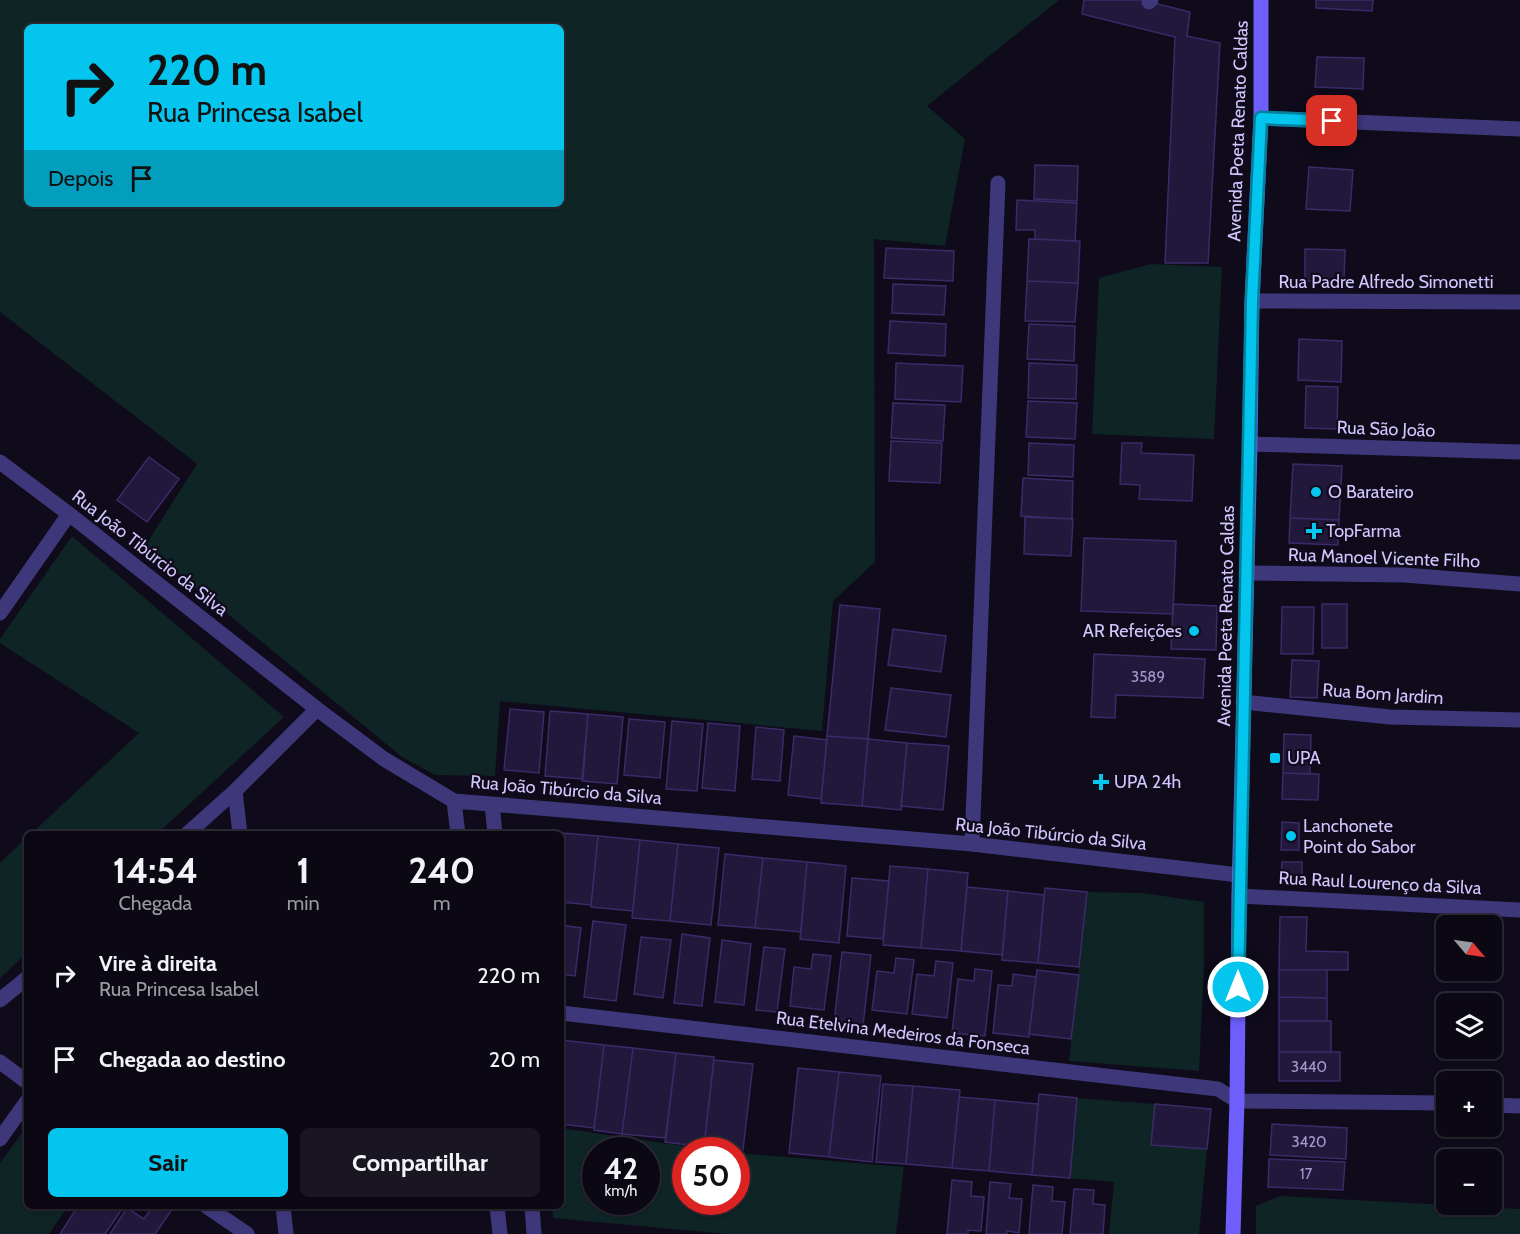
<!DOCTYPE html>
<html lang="pt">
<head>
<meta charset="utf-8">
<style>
  :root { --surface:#0b0814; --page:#191622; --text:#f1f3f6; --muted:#9a9aa0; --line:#2b2934; --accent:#04c5ed }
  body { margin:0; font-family:Cabin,sans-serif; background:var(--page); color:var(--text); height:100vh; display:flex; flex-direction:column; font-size:22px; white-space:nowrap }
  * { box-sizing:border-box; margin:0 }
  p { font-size:20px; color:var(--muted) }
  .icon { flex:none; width:33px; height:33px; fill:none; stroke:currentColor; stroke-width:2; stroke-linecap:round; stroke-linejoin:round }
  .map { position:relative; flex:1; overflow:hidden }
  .drawer { position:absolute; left:24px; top:831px; width:540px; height:378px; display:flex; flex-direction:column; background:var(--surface); border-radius:9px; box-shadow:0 2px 4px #0004,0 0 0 2px var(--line) }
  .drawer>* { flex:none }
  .guide { position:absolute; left:24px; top:24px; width:540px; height:183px; border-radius:9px; box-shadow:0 2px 4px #0004,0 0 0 2px var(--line); background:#04c5ed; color:#111; overflow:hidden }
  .needle { width:39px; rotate:119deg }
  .tools { position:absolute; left:1436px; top:915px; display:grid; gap:12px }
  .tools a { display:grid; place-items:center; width:66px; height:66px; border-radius:9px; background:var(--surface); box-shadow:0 2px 4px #0004,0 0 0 2px var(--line); font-size:30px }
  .speed { position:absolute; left:582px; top:1137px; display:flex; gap:12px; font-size:30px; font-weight:700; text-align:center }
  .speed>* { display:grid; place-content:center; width:78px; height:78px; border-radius:50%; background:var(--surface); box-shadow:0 2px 4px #0004,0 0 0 2px var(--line); line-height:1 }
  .speed small { font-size:15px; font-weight:400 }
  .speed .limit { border:9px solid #d22; background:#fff; color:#111 }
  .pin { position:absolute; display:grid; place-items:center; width:51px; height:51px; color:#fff; margin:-26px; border-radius:12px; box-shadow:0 3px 9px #0006 }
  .me { position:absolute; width:66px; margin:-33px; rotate:0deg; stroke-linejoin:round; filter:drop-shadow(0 0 4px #0008) }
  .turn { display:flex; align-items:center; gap:21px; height:126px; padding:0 24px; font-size:27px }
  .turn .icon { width:78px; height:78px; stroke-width:2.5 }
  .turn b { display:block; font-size:42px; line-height:51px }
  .then { display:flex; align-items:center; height:57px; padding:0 24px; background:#0003; gap:12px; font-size:22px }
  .eta { display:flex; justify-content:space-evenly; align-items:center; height:102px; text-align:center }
  .eta b { font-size:36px; font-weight:700; line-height:42px }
  .button { display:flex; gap:12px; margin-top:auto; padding:12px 24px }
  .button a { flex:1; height:69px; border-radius:9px; background:var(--accent); color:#111; font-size:24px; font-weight:700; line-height:69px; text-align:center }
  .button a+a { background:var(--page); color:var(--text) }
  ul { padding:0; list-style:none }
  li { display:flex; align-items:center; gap:18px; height:84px; padding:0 24px }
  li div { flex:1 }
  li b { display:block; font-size:22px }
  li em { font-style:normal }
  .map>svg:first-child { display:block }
  .green { fill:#0e2425; fill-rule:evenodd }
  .building { fill:#22183c; stroke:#3b2a68; stroke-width:1.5 }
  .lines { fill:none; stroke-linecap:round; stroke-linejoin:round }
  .service { stroke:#3e377a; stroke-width:15 }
  .minor { stroke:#3e377a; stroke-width:15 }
  .secondary { stroke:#6e5ffc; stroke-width:15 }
  .route-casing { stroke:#03809a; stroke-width:15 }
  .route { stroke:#04c5ed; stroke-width:10 }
  .poi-dot { fill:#04c5ed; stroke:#0f0b1b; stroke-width:2 }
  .labels { text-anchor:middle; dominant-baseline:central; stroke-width:4.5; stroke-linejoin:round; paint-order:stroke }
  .number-label { font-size:15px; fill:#a59ace }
  .street-label { font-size:18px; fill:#d1c6fe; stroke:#0f0b1b }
  .poi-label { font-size:18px; fill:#d1c6fe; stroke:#0f0b1b; text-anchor:start }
</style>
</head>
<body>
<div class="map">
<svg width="1520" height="1234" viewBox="0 0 1520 1234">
  <rect width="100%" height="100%" fill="#0f0b1b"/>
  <path class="green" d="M0 0H1059L927 106 965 139 945 246 874 239 875 562 833 601 822 731 500 701 495 776 435 775 402 757 145 546 197 464 0 312ZM27 27H561V204H27Z
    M1151 264 1222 267 1214 439 1092 434 1099 278Z
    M72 536 284 717 157 834H31L139 733 0 643V639Z
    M27 837V953L0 978V863Z
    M1087 892 1143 893 1204 902V966L1199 1071 1069 1061Z
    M1077 1098 1155 1104 1151 1145 1207 1149 1199 1234H1109L1114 1182 1070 1178Z
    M27 1126V1206H68L49 1234H0V1163Z
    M561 1128 710 1150H686V1202H736L737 1153 904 1167 896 1234H727L553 1218 552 1206H561ZM596 1150H646V1202H596Z
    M1280 1196 1520 1209V1234H1256V1206Z"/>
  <path class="building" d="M1084 0H1142L1190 12 1187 36 1220 43 1208 263H1165L1175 37 1082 14Z
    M1316 0H1373L1372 11 1316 8Z
    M1317 57 1364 58 1363 89 1315 87Z
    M1035 165 1078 166 1077 201 1034 199Z
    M1309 167 1353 170 1350 211 1306 209Z
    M1017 200 1077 203 1075 241 1035 239V230H1016Z
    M1029 239 1080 241 1078 283 1027 281Z
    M886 248 954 251 953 281 884 278Z
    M1305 249 1345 250 1344 281H1305Z
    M1027 281 1078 283 1075 322 1025 321Z
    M893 284 946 286 944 315 892 313Z
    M890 321 946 324 945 356 888 353Z
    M1029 324 1075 326 1074 361 1027 359Z
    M1299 339 1342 341 1341 382 1298 380Z
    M896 363 963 366 961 402 895 399Z
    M1029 363 1077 365 1076 399 1028 398Z
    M1306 386 1338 387 1337 429 1305 428Z
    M1028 401 1077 403 1075 439 1026 437Z
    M893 403 945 405 943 441 891 438Z
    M891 441 942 443 940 483 889 481Z
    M1029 443 1074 445 1073 477 1028 475Z
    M1122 443H1142L1141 453 1194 455 1192 501 1139 499 1140 485 1120 484Z
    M149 457 179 479 147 522 117 500Z
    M1293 464 1342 466 1339 520 1290 518Z
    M1023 478 1073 481 1072 519 1021 516Z
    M1025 517 1073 519 1071 556 1024 554Z
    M1290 518 1339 520 1338 545 1289 543Z
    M1084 538 1176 541 1173 614 1081 611Z
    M1173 604 1217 606 1216 650 1171 649Z
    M1322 604H1347V648H1322Z
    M840 605 880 609 868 739 827 736Z
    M1282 607H1314L1313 654H1281Z
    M893 629 946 636 941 672 888 665Z
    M1094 654 1205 659 1203 698 1116 695 1115 718 1091 717Z
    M1292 660 1319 661 1317 698 1290 697Z
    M891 688 951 695 946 737 885 730Z
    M510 709 544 712 539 773 504 770Z
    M550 711 588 714 583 779 545 776Z
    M588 714 623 717 617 784 582 781Z
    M629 719 665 722 660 778 624 775Z
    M672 721 703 724 697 791 666 789Z
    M708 723 740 726 735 791 702 788Z
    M756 727 784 730 780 781 752 779Z
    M1284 734 1311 735 1310 774 1283 773Z
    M794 736 827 740 821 799 788 795Z
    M827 736 868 739 862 806 821 803Z
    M868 739 907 743 901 810 862 806Z
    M907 743 949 746 943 810 901 806Z
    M1283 773 1319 774 1318 800 1282 799Z
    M1282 822 1299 823V850H1281Z
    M525 830 562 833 561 840V834H525Z
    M562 833 598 836 591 905 561 902Z
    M598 836 640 840 633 911 591 907Z
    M640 840 678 844 670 921 632 918Z
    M678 844 719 848 711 925 670 921Z
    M725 854 763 858 755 928 718 925Z
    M763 858 807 862 801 932 755 928Z
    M807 862 846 866 839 943 800 939Z
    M1282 862H1302V883H1281Z
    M890 866 928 869 921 948 883 945Z
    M928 869 968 873 961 951 921 948Z
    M852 878 889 881 883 939 847 936Z
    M967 887 1008 891 1002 955 961 951Z
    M1045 888 1087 892 1079 967 1038 963Z
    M1008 891 1044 895 1038 963 1002 960Z
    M1280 917H1307L1306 951 1348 952V970H1279Z
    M593 921 626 925 616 1001 584 997Z
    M561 925 581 928 575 976 561 974Z
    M682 934 710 938 702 1006 674 1003Z
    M641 937 671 940 663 998 634 994Z
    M722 940 751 944 744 1005 715 1002Z
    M764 947 785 949 777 1012 756 1010Z
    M842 952 871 955 863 1026 834 1022Z
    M813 954 831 956 824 1010 790 1006 794 967 811 969Z
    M896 958 914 960 907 1014 872 1010 877 971 894 973Z
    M936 961 953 963 947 1018 912 1014 917 974 934 976Z
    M975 969 992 971 985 1036 952 1033 958 979 974 981Z
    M1037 970 1079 975 1071 1039 1029 1034Z
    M1279 970H1327V998L1279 997Z
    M1013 974 1036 977 1029 1037 993 1033 998 985 1012 986Z
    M1279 997 1327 998V1021H1279Z
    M1279 1021H1331V1052H1279Z
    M561 1040 604 1045 594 1128 561 1124Z
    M604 1045 633 1048 622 1134 594 1130Z
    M633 1048 676 1053 666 1138 622 1134Z
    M1279 1052H1340V1081H1279Z
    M676 1053 714 1057 704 1147 665 1142Z
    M714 1060 753 1064 743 1150 704 1146Z
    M798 1068 839 1072 829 1157 789 1153Z
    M839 1072 881 1076 872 1162 829 1157Z
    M883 1084 913 1086 906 1164 876 1162Z
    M913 1086 960 1090 952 1168 906 1164Z
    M1039 1094 1077 1098 1070 1178 1032 1175Z
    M959 1097 995 1100 989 1171 952 1168Z
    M995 1100 1038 1104 1032 1175 989 1171Z
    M1155 1104 1211 1109 1207 1149 1151 1145Z
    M1272 1124 1347 1128 1346 1159 1270 1155Z
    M1269 1159 1345 1162 1343 1190 1268 1187Z
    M952 1180 972 1182 971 1196 984 1197 981 1231 968 1230V1234H947Z
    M990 1182 1011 1184 1009 1198 1022 1199 1019 1233 1007 1231V1234H986Z
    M1033 1185 1053 1187 1052 1201 1065 1202 1062 1234H1029Z
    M1074 1189 1094 1190 1093 1204 1105 1205 1103 1234H1070Z
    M78 1206H124L105 1234H60Z
    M153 1206H162L171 1211 155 1234H110L127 1208 144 1219Z"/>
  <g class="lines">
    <path class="service" d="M1149 2 1151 0"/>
    <path class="minor" d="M1261 118 1520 129
      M1252 301 1520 302
      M1250 444 1520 452
      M0 462 69 514 317 709 384 759 454 801 972 844 1239 875
      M1246 573 1404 575 1520 584
      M0 613 69 514
      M1243 702 1390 717 1520 720
      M235 791 240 834
      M454 801 458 834
      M492 804 495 834
      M187 834 235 791 317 709
      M972 844 998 183
      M1239 896 1520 910
      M0 1000 27 978
      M561 1013 1218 1089 1237 1101 1446 1103
      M0 1062 27 1082
      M1491 1105 1520 1106
      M0 1139 27 1101
      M206 1206 247 1234
      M283 1206 286 1234
      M497 1206 500 1234
      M532 1206 534 1234"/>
    <path class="secondary" d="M1233 1234 1237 1101 1239 896 1250 444 1252 301 1261 118V0"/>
  </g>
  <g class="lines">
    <g class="route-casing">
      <path id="route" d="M1238 987 1252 301 1261 118 1332 121"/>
    </g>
    <use href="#route" class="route"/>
  </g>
  <g class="poi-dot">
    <circle cx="1316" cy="492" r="6"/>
    <path d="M1311 522h6v6h6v6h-6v6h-6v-6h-6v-6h6z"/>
    <circle cx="1194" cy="631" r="6"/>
    <rect x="1269" y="752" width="12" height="12" rx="3"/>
    <path d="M1098 773h6v6h6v6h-6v6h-6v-6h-6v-6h6z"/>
    <circle cx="1291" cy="836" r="6"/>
  </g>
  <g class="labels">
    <g class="number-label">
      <text x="1148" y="677">3589</text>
      <text x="1309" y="1067">3440</text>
      <text x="1309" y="1142">3420</text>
      <text x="1306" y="1174">17</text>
    </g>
    <g class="street-label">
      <text transform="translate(1238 131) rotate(-88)">Avenida Poeta Renato Caldas</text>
      <text x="1386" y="282">Rua Padre Alfredo Simonetti</text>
      <text transform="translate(1386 429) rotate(2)">Rua São João</text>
      <text transform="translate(150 553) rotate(38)">Rua João Tibúrcio da Silva</text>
      <text transform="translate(1384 558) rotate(2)">Rua Manoel Vicente Filho</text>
      <text transform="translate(1226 616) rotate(-89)">Avenida Poeta Renato Caldas</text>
      <text transform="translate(1383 694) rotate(4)">Rua Bom Jardim</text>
      <text transform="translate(566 790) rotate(5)">Rua João Tibúrcio da Silva</text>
      <text transform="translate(1051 834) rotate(6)">Rua João Tibúrcio da Silva</text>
      <text transform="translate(1380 883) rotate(3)">Rua Raul Lourenço da Silva</text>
      <text transform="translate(903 1033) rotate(7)">Rua Etelvina Medeiros da Fonseca</text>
    </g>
    <g class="poi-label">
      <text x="1328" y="492">O Barateiro</text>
      <text x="1326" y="531">TopFarma</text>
      <text x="1182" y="631" text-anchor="end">AR Refeições</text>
      <text x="1287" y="758">UPA</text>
      <text x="1114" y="782">UPA 24h</text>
      <text x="1303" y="826">Lanchonete<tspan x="1303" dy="21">Point do Sabor</tspan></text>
    </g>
  </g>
</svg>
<div class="tools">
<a><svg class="needle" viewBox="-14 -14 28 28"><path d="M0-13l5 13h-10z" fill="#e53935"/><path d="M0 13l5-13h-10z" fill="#9a9aa0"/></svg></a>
<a><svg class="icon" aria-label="layers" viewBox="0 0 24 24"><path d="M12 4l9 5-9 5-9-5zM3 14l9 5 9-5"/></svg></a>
<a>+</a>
<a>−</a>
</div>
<div class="speed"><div>42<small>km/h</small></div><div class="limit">50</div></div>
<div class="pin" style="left:1332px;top:121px;background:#d93025"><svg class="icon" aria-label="arrive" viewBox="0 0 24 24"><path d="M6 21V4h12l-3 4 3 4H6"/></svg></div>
<svg class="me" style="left:1238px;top:987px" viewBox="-20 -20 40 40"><circle r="17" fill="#04c5ed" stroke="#fff" stroke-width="3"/><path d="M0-11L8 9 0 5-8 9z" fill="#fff"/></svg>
<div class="guide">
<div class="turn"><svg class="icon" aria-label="right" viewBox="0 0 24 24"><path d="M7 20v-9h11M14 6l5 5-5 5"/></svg><div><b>220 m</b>Rua Princesa Isabel</div></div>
<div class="then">Depois<svg class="icon" aria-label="arrive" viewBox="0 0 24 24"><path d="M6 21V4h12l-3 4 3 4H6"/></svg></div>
</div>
<section class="drawer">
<div class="eta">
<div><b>14:54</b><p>Chegada</p></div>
<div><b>1</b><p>min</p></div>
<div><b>240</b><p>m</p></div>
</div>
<ul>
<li><svg class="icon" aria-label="right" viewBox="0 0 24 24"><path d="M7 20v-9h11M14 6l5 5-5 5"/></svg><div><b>Vire à direita</b><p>Rua Princesa Isabel</p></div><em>220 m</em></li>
<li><svg class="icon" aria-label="arrive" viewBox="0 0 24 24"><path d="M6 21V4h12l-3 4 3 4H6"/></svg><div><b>Chegada ao destino</b></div><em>20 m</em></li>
</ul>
<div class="button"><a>Sair</a><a>Compartilhar</a></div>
</section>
</div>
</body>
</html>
